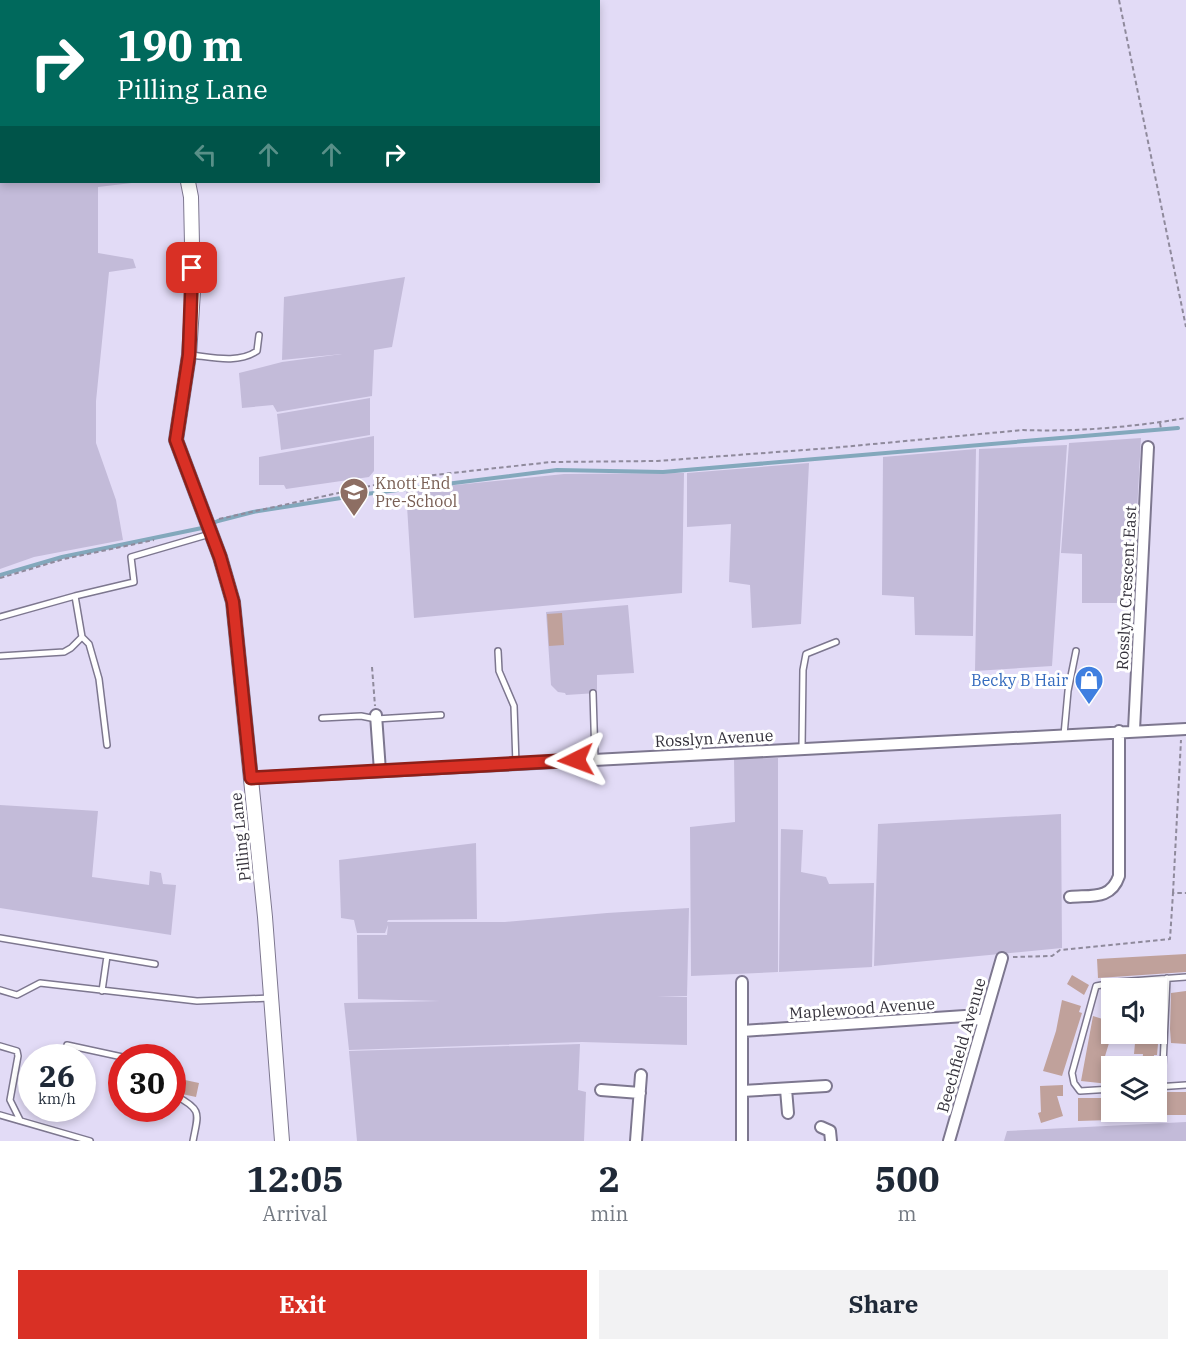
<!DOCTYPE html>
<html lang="en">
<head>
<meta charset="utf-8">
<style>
  :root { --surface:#fff; --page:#f2f2f3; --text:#1f2937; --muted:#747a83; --accent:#d93025 }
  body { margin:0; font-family:"IBM Plex Serif",serif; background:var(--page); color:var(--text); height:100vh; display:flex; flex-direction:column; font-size:22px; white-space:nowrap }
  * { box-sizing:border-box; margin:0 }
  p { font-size:20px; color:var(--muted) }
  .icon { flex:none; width:33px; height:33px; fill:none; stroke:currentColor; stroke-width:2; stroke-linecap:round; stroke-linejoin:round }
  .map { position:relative; height:1141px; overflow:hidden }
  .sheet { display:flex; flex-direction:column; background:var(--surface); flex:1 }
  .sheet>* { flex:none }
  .top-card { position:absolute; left:0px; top:0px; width:600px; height:183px; box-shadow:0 3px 9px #0003; background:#00695c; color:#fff; overflow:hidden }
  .controls { position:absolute; left:1101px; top:978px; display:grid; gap:12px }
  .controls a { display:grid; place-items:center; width:66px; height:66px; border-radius:0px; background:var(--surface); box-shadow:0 3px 9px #0003; font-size:30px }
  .speed { position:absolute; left:18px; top:1044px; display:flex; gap:12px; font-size:30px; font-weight:700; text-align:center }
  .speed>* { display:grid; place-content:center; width:78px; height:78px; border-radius:50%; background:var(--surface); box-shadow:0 3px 9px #0003; line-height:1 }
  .speed small { font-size:15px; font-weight:400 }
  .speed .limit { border:9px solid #d22; background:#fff; color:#111 }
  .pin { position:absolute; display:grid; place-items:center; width:51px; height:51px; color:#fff; margin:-26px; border-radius:12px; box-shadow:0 3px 9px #0006 }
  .me { position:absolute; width:66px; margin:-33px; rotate:267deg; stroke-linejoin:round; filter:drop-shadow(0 0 4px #0008) }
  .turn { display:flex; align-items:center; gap:21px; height:126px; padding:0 18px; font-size:27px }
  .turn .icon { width:78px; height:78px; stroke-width:2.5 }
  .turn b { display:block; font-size:42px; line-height:51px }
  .lanes { display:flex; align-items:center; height:57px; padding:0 18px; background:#0003; justify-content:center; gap:30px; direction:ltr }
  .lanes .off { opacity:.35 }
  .eta { display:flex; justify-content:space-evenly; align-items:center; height:102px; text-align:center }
  .eta b { font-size:36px; font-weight:700; line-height:42px }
  .button { display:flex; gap:12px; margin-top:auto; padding:12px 18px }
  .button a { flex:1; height:69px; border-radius:0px; background:var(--accent); color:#fff; font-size:24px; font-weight:700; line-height:69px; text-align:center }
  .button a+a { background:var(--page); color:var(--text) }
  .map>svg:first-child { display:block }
  .green { fill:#c3bbd9 }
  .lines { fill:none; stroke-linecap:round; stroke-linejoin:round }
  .stream { stroke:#83a8bc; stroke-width:4 }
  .building { fill:#c0a19b }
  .lane-casing { stroke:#7d778f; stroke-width:8 }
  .street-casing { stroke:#7d778f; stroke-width:14 }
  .secondary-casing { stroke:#7d778f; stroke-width:16 }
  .path { stroke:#8f8a9c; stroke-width:2; stroke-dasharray:4.5 3; stroke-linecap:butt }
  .lane { stroke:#fff; stroke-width:5 }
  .street { stroke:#fff; stroke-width:10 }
  .secondary { stroke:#fff; stroke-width:14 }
  .route-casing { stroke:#8d1f18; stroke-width:15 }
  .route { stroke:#d93025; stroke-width:10 }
  .labels { text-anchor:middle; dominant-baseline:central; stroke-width:6; stroke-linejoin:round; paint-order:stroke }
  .education-label { font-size:16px; fill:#785e54; stroke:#fff; text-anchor:start }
  .street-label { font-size:16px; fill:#34313b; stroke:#fff }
  .shop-label { font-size:16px; fill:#366cbe; stroke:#fff; text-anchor:end }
</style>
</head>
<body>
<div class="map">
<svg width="1186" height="1141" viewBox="0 0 1186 1141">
  <rect width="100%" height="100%" fill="#e2dbf6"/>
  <path class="green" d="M0 0 151 1 2 2V182H140L98 187V253L133 259 136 268 109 272 96 401V443L116 500 123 540 34 557 0 569Z
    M405 277 392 347 374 350 372 396 277 412 273 405 242 408 239 373 282 362 342 354 282 360 284 297Z
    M370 398V435L281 450 277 414Z
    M374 436V471L369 477 286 489 284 485H259V457Z
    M1141 438 1132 603H1082V554L1061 553 1069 443Z
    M1067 445 1052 666 975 671 979 449Z
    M976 449 973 636 915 635 914 597 882 595 883 457Z
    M809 463 801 624 752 628 750 585 729 582 731 524 687 527V473Z
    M684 473 682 593 414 618 406 490 564 474Z
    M628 605 634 673 597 675V693L566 695 565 693 558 692 551 685 546 612Z
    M778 758V972L691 976 690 827 735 822 734 759Z
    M0 805 98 811 92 877 149 885 150 871 161 873 163 884 176 885 171 935 0 908Z
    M1061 814 1062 948 874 966 878 824Z
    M781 829 803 830 801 872 826 877 829 884 874 883 872 967 779 972Z
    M476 843 477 919 388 920 387 922H505L607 913 689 908 687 996 657 997H687V1045L582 1042 349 1050 344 1003 440 1001 358 999 357 935H387L388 925 385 933H357L354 920 341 918 339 860Z
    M580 1044 578 1090 586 1092 584 1141H357L349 1051Z
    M1186 1122V1141H1004L1007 1131Z"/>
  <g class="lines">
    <path class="stream" d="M0 575 62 557 202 528 218 521 253 512 366 494 557 470 663 472 1178 428"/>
  </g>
  <path class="building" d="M562 613 564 645 549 646 547 614Z
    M1186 954V972L1098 978 1097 959Z
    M1072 975 1089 985 1084 995 1067 984Z
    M1186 991V1044L1171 1043 1170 1029 1171 993Z
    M1062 1000 1081 1006 1079 1012 1082 1013 1062 1076 1043 1071 1056 1031Z
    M1093 1016 1112 1022 1109 1043 1102 1066 1112 1068V1083L1109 1082V1084L1081 1081Z
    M1135 1043 1158 1044 1157 1055H1154L1153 1066H1142L1143 1054H1134Z
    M185 1080 199 1083 196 1097 182 1094Z
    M1063 1085V1096H1057L1063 1116 1041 1123 1038 1113 1041 1112 1040 1086Z
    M1160 1092H1186V1115H1160Z
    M1078 1098H1109L1110 1120 1078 1121Z"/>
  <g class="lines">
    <g class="lane-casing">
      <path id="lane" d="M191 355C211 357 238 364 257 351L259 335
        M75 596 82 637 89 644 99 679 107 745
        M0 617 75 596 134 582 131 557 210 534
        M498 651 499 671 514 706 516 764
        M0 656 64 652 71 648 82 637
        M593 693 595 759
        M322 718 361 716 376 719 441 715
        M1064 735 1068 691 1076 651
        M802 748 803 670 806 654 836 642
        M0 938 155 964
        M0 990 17 995 40 983 197 1001 270 998
        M102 991 107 956
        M0 1046 17 1051 18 1056 10 1100 20 1120
        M64 1058 67 1045 127 1058
        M172 1075 176 1096C203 1110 198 1114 193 1141
        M1156 1087 1186 1085
        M1162 1087 1167 978
        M1112 1089 1080 1091 1074 1083 1072 1073 1096 986 1118 982 1186 977
        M0 1115 90 1141"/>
    </g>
    <g class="street-casing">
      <path id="street" d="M376 715 380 771
        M1134 730 1148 447
        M251 778 1186 729
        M1070 897C1091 895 1111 900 1119 876V731
        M742 982V1141
        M742 1031 965 1016 983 1021
        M786 1089 788 1113
        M601 1090 640 1093
        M742 1091 826 1086
        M821 1127 830 1131 831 1141
        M636 1141 641 1075
        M949 1141 1002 958"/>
    </g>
    <g class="secondary-casing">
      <path id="secondary" d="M158 0V2
        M188 182 191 197 193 291 189 355 176 440 220 557 233 602 265 917 282 1141"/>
    </g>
    <path class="path" d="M1119 0 1186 327
      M1160 423 1161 429
      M219 519 407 478 551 462 657 461 831 448 1023 430C1077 432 1133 427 1186 418
      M0 578 64 559 154 540
      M372 667 375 706
      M1173 893 1181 740
      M1013 957 1052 956 1060 950 1170 939 1173 893H1186"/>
    <use href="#lane" class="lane"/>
    <use href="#street" class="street"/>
    <use href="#secondary" class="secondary"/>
  </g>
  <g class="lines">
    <g class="route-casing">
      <path id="route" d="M192 268 189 355 176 440 220 557 233 602 251 778 576 760"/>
    </g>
    <use href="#route" class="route"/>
  </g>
  <defs>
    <g id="school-pin" transform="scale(1.5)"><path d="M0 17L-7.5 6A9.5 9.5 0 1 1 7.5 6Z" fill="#8d6e63" stroke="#fff"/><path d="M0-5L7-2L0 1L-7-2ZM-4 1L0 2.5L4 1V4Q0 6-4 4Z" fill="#fff"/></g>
    <g id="shop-pin" transform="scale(1.5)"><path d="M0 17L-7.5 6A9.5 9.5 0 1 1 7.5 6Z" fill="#3f7fe0" stroke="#fff"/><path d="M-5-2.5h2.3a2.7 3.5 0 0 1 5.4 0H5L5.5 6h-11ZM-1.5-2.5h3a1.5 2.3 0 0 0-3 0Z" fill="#fff"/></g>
  </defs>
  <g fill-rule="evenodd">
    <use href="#school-pin" x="354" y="492"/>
    <use href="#shop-pin" x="1089" y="680"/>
  </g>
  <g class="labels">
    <g class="education-label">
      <text x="375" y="483">Knott End<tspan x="375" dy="18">Pre-School</tspan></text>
    </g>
    <g class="street-label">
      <text transform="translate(1126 588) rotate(-87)">Rosslyn Crescent East</text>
      <text transform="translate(714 738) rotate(-3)">Rosslyn Avenue</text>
      <text transform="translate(240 837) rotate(-96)">Pilling Lane</text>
      <text transform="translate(862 1008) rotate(-4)">Maplewood Avenue</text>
      <text transform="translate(961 1045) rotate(-74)">Beechfield Avenue</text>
    </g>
    <g class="shop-label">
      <text x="1068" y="680">Becky B Hair</text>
    </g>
  </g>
</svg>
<div class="controls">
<a><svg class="icon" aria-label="sound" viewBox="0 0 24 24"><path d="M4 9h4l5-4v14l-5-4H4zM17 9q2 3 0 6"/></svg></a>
<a><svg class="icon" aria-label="layers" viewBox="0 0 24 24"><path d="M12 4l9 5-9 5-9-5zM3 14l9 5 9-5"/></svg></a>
</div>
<div class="speed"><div>26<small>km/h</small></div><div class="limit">30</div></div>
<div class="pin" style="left:192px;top:268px;background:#d93025"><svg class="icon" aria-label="arrive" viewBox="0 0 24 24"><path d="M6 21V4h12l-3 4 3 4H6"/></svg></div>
<svg class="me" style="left:576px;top:760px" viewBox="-20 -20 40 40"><path d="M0-17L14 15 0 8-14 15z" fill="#d93025" stroke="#fff" stroke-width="4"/></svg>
<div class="top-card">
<div class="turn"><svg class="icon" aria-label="right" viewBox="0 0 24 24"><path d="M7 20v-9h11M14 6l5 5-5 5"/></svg><div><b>190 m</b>Pilling Lane</div></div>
<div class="lanes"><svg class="icon off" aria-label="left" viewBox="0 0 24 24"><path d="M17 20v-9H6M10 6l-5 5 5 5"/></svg><svg class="icon off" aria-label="ahead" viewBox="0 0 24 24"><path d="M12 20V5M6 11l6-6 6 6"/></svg><svg class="icon off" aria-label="ahead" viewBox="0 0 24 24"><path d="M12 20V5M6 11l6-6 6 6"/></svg><svg class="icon" aria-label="right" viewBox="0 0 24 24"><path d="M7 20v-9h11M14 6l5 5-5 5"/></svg></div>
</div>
</div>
<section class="sheet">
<div class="eta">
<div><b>12:05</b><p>Arrival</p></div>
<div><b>2</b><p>min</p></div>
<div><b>500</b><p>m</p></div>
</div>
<div class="button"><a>Exit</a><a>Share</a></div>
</section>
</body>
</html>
